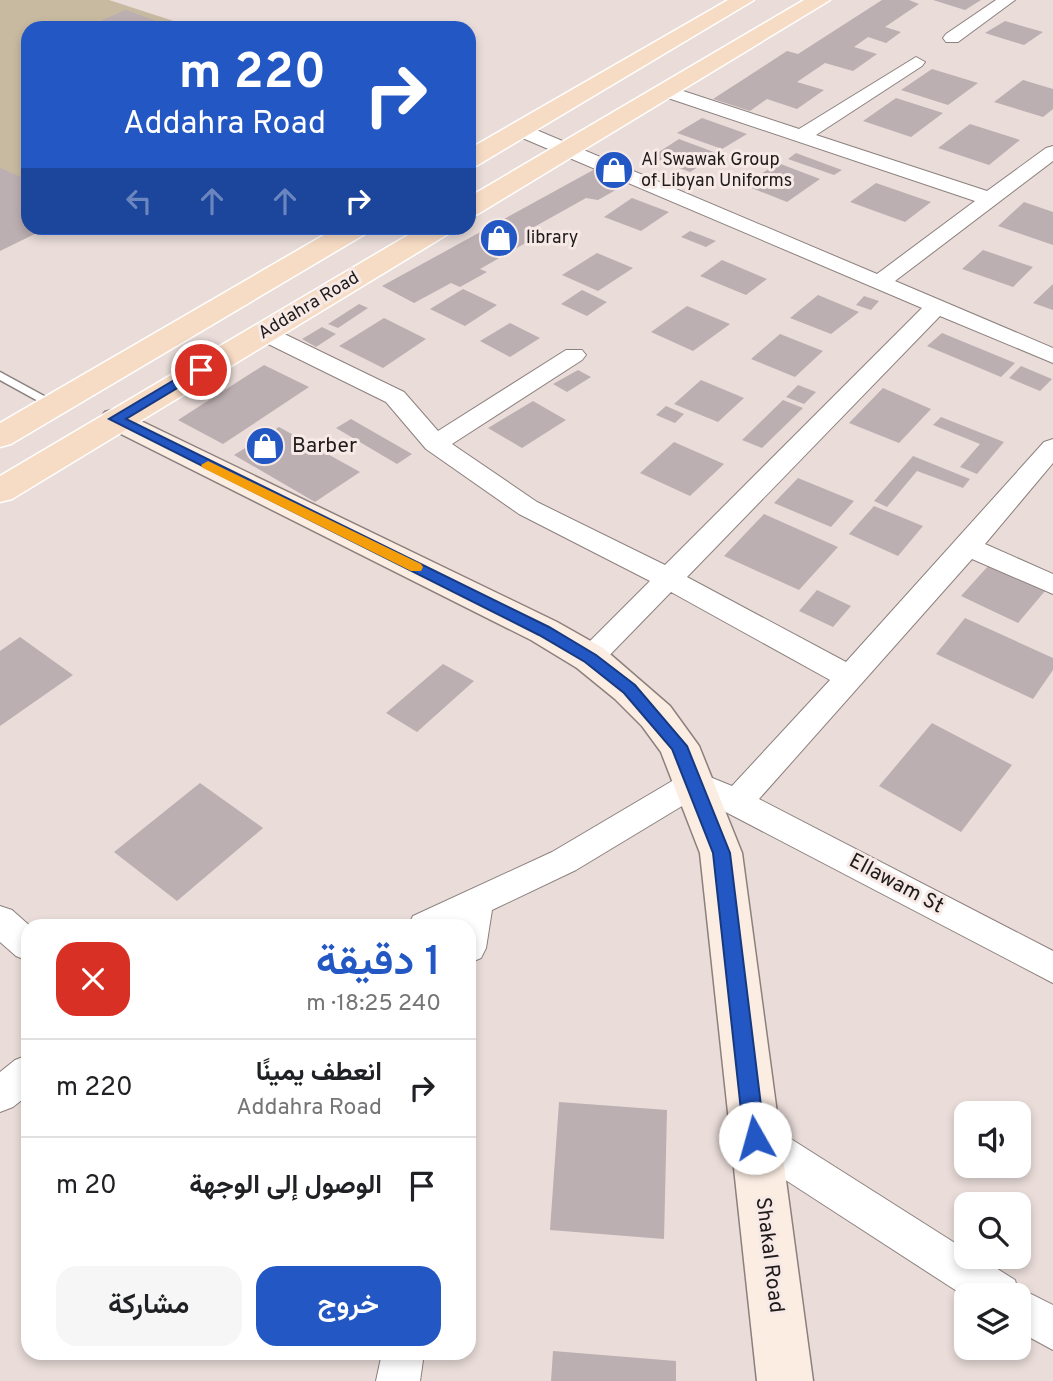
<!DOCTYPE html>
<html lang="ar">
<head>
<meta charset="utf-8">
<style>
  :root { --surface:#fff; --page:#f6f6f6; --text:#202124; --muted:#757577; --line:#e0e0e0; --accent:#2357c4 }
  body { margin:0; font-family:Overpass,Vazirmatn,sans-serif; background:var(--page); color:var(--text); direction:rtl; height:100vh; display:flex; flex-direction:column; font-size:26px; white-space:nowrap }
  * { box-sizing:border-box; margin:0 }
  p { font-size:23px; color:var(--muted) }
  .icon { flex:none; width:38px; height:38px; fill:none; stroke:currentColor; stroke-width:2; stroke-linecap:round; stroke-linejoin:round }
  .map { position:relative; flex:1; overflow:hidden; direction:ltr }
  .sheet { position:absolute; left:21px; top:919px; width:455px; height:441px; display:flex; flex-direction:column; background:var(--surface); border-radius:21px; box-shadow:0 4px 10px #0003; direction:rtl }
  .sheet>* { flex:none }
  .guide { position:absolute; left:21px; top:21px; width:455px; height:214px; border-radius:21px; box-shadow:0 4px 10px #0003; direction:rtl; background:#2357c4; color:#fff; overflow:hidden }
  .tools { position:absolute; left:954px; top:1101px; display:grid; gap:14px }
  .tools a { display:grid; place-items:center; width:77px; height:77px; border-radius:14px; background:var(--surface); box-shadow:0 4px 10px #0003; font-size:35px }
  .pin { position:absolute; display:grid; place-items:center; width:60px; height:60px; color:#fff; margin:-30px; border:4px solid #fff; border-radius:50%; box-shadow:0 2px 7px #0007 }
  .me { position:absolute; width:77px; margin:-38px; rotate:353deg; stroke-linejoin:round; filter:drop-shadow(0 0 5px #0008) }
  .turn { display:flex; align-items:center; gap:24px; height:147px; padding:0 35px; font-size:32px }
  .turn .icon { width:91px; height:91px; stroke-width:2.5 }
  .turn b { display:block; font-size:49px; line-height:60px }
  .lanes { display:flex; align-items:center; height:66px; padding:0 35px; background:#0003; justify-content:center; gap:35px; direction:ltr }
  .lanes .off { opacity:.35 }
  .round { display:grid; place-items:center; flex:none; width:74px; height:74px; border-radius:21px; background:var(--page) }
  .summary { display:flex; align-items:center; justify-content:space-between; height:119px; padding:0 35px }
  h1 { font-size:42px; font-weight:600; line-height:52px; color:var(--accent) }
  .action { display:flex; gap:14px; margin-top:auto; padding:14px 35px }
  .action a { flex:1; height:80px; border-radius:21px; background:var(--accent); color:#fff; font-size:28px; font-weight:600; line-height:80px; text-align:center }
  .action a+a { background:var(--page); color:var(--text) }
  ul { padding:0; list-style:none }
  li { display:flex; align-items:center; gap:21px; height:98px; padding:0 35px; border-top:2px solid var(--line) }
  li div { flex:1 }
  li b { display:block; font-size:26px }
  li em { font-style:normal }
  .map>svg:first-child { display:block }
  .green { fill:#c7baa0 }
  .building { fill:#bcafb1 }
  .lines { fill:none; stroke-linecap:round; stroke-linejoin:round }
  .lane-casing { stroke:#8c807e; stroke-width:3 }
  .street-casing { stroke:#8c807e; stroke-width:2 }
  .secondary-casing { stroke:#8c807e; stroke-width:3 }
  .primary-casing { stroke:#fff; stroke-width:3 }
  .lane { fill:#fff; fill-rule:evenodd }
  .street { fill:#fff; fill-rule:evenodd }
  .secondary { fill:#fbede2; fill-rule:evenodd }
  .primary { fill:#f7dcc5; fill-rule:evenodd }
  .route { fill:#2357c4; stroke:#17397f; stroke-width:2 }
  .slow { fill:#f59e0b }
  .labels { text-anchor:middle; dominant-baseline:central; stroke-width:6; stroke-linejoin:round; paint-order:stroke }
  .far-poi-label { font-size:18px; fill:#1f1b1a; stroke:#f6e9e6; text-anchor:start }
  .far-street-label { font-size:18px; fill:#1f1b1a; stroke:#f6e9e6 }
  .poi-label { font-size:21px; fill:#1f1b1a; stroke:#f6e9e6; text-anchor:start }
  .street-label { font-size:21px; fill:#1f1b1a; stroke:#f6e9e6 }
</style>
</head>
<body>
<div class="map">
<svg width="1053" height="1381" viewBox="0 0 1053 1381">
  <rect width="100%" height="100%" fill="#e9dcd9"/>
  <path class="green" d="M0 0H109L195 28H28V196L0 211Z"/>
  <path class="building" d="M882 0H909L919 4 885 27 901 32 886 43 868 37 854 47 877 54 853 71 825 63 797 82 824 90 797 109 767 99 750 111 713 99 787 51 798 54Z
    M933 0H981L965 10Z
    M126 10 176 28H84Z
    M1005 21 1043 32 1024 45 985 33Z
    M932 69 978 83 948 105 901 90Z
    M1023 80 1053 89V109L1043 117 994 102Z
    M896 98 943 113 911 137 863 121Z
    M702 118 747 134 722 149 677 133Z
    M970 124 1020 140 989 165 938 148Z
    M679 139 719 154 690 172 651 157Z
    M796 153 842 170 834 175 788 159Z
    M778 163 820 179 787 202 744 185Z
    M0 168 28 180V228H47L0 251Z
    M595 169 628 183 598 200 586 198 527 231 538 236 480 269 487 272 460 287 451 283 414 303 382 286Z
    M876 183 931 202 905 222 850 202Z
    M632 198 669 212 641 231 604 217Z
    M1024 202 1053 212V245L998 226Z
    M690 231 716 241 706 247 681 237Z
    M983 250 1033 267 1013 287 962 269Z
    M597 253 633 268 598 291 562 275Z
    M722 260 767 279 746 295 700 276Z
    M1053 284V310L1033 303Z
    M463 289 497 305 465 326 430 309Z
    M582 290 607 302 587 316 561 304Z
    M818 295 859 312 831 334 790 318Z
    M864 296 879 301 871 310 856 305Z
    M359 304 368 308 338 328 328 324Z
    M687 306 730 324 693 351 651 332Z
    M384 318 426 339 383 368 339 346Z
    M510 323 540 338 510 357 480 341Z
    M322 327 336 334 316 347 302 339Z
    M942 333 1015 363 1001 377 927 346Z
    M780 334 823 351 795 377 751 359Z
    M264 365 309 387 223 444 178 420Z
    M1021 366 1052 379 1040 391 1009 378Z
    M578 370 591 377 567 392 553 384Z
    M701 380 744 398 718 422 674 404Z
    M798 385 816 392 804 404 786 397Z
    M883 388 931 409 899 443 849 423Z
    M783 400 803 408 762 448 742 440Z
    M533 401 566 420 522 448 488 428Z
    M666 406 684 414 675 423 656 415Z
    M941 417 1004 442 977 474 960 467 980 444 933 425Z
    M351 419 412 454 397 464 336 428Z
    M279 427 360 472 315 502 234 455Z
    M674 442 724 464 690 496 640 473Z
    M913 456 970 479 963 488 917 471 887 507 874 501Z
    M798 478 854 501 831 527 774 503Z
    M874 506 923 526 898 556 849 534Z
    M764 514 838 547 799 590 724 556Z
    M989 565 1045 591 1018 623 961 596Z
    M817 590 851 606 833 627 799 611Z
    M965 618 1053 658V670L1033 699 936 654Z
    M20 637 73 675 0 726V651Z
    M443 664 474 681 417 732 386 713Z
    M932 723 1012 765 961 832 879 786Z
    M200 783 263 828 177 901 114 852Z
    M559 1102 667 1110 664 1239 550 1230Z
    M553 1351 676 1361V1381H551Z"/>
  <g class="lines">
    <g class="lane-casing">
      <path id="lane" d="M0 372 57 403 59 405 57 407H49L0 380Z"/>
    </g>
    <g class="street-casing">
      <path id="street" d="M996 0H1015L958 42H946L943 38 946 34Z
        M916 57 925 62 922 66 816 135 987 191 1046 148 1053 146V161L895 281 1053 348V363L940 316 687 577 846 662 1044 442 1053 439V463L985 544 1053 574V594L972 559 759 799 1053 951V983L697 797 576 870 492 910 486 948 481 958 469 963V926H408L413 916 552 852 684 774 695 771 732 786 830 680 671 592 600 665 590 668 580 665 575 658 580 651 650 581 519 514 426 449 386 402 256 338 253 333 264 326 272 328 404 392 438 431 566 350H582L586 355 582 360 452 444 537 502 665 565 922 308 513 134 511 130 513 126H527L877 274 975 201 659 95 656 91 665 86 671 87 799 129Z
        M0 906 12 910 30 926 28 961 16 956 0 942Z
        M28 1055V1095L13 1107 0 1112V1072L15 1060Z
        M755 1120 769 1125 966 1250V1256H977L1015 1280 1017 1287 1053 1305V1350L1018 1331V1295L966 1297 741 1151 736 1138 741 1125Z
        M382 1353H424L420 1381H376Z"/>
    </g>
    <g class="secondary-casing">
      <path id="secondary" d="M116 409 557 622 603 648 670 706 699 746 742 853 813 1381H757L700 853 661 752 642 726 615 699 577 668 531 640 105 426 100 419 105 412Z"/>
    </g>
    <g class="primary-casing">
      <path id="primary" d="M728 0H754L478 165 469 168V149Z
        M804 0H830L478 214 469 216V197Z
        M336 228H368L365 234 11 444 0 447V423Z
        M420 228H451L448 234 12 499 0 502V476Z"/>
    </g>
    <use href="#lane" class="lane"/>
    <use href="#street" class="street"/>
    <use href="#secondary" class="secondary"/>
    <use href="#primary" class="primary"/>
  </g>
  <path class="route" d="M196 367 207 370 126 419 549 627 596 655 635 685 687 746 730 853 765 1138 762 1145 755 1148 747 1145 744 1138 713 853 672 749 624 693 585 662 539 635 109 419Z"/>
  <path class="slow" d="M208 461 421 564 423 567 421 571H411L203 468 201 465Z"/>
  <defs>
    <g id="shop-disc" transform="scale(2.0125)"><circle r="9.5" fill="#2357c4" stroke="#f6e9e6"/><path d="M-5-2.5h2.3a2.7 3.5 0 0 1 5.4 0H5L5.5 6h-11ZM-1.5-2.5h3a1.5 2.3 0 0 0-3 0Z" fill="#fff"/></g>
  </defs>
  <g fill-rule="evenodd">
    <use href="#shop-disc" x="614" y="170"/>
    <use href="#shop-disc" x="499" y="238"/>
    <use href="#shop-disc" x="265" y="446"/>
  </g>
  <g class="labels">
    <g class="far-poi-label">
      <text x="641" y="160">Al Swawak Group<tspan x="641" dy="21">of Libyan Uniforms</tspan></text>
      <text x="526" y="238">library</text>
    </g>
    <g class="far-street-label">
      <text transform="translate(309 306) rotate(-31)">Addahra Road</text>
    </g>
    <g class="poi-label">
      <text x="292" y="446">Barber</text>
    </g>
    <g class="street-label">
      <text transform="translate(896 884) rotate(28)">Ellawam St</text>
      <text transform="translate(769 1255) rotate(83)">Shakal Road</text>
    </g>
  </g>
</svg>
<div class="tools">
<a><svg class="icon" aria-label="sound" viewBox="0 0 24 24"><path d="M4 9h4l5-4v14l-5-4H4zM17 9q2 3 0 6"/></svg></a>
<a><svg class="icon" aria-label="search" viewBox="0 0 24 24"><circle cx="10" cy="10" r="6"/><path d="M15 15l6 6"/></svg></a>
<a><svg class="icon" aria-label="layers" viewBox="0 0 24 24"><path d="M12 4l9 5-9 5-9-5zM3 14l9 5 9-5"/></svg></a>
</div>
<div class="pin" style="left:201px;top:370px;background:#d93025"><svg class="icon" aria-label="arrive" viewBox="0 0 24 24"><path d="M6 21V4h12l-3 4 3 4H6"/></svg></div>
<svg class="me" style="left:755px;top:1138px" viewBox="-20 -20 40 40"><circle r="19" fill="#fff"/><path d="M0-13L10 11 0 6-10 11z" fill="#2357c4"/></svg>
<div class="guide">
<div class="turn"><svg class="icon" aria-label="right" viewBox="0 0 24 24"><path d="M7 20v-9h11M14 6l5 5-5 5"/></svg><div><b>220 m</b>Addahra Road</div></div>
<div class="lanes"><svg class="icon off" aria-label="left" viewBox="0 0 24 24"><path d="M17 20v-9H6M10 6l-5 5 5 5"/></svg><svg class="icon off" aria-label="ahead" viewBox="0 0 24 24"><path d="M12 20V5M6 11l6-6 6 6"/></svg><svg class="icon off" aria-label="ahead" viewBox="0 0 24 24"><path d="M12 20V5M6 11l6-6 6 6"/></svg><svg class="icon" aria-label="right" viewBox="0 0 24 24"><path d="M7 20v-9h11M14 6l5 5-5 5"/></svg></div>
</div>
<section class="sheet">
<div class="summary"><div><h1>1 دقيقة</h1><p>240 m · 18:25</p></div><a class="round" style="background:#d93025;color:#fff"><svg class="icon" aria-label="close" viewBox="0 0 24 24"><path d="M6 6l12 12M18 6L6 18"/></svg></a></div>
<ul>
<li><svg class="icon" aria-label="right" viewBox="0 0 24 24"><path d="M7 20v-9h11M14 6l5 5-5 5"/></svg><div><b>انعطف يمينًا</b><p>Addahra Road</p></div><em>220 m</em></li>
<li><svg class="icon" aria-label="arrive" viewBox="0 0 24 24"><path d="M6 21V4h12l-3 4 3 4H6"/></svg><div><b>الوصول إلى الوجهة</b></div><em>20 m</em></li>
</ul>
<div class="action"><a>خروج</a><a>مشاركة</a></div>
</section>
</div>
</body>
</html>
